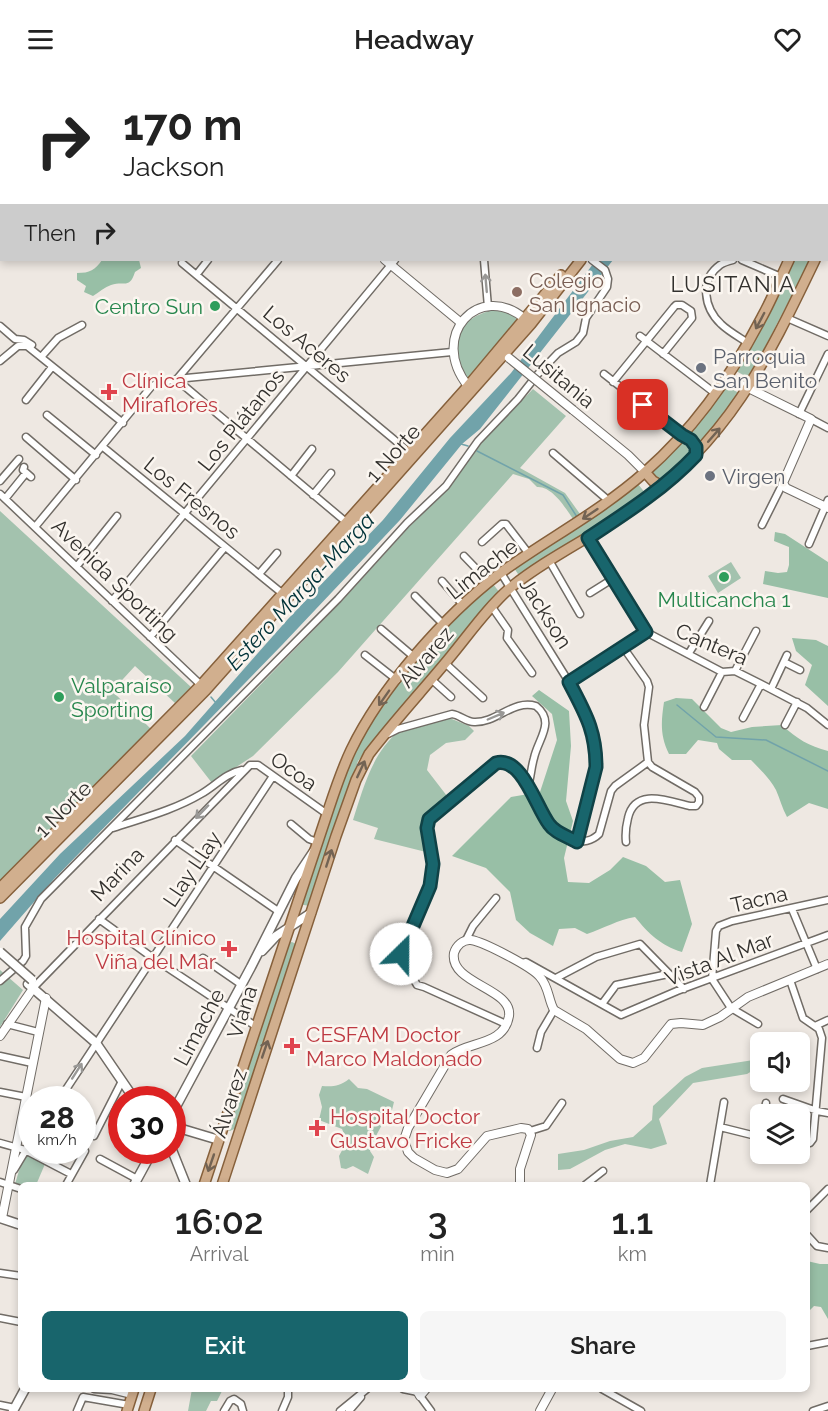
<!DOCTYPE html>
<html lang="en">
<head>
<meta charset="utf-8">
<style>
  :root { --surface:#fff; --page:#f6f6f6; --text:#222; --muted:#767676; --accent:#18656c }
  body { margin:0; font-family:Raleway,sans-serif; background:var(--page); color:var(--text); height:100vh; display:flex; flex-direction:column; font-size:22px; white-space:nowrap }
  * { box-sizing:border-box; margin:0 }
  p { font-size:20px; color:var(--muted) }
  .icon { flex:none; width:33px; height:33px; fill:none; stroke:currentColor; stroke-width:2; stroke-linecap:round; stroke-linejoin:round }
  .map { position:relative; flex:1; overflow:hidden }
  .side { position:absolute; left:18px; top:1104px; width:792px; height:210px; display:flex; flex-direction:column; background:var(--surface); border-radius:9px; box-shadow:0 3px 9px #0003 }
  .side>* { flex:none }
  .guide { position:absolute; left:0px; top:0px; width:828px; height:183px; box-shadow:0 3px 9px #0003; background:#fff; color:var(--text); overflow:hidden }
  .tools { position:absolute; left:750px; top:954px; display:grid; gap:12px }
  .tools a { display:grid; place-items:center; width:60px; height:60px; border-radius:9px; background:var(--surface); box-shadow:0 3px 9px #0003; font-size:30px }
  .speed { position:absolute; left:18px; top:1008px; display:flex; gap:12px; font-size:30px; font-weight:700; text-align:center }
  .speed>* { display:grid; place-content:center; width:78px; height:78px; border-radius:50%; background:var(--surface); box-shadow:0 3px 9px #0003; line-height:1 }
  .speed small { font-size:15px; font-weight:400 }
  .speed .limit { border:9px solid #d22; background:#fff; color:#111 }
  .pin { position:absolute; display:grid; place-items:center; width:51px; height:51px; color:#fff; margin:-26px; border-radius:12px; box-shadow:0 3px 9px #0006 }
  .me { position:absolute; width:66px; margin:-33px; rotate:23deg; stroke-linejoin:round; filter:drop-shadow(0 0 4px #0008) }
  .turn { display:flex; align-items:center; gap:21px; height:126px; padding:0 24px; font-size:27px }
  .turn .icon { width:78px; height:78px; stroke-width:2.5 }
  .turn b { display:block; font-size:42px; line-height:51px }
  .then { display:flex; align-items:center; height:57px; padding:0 24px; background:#0003; gap:12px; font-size:22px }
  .eta { display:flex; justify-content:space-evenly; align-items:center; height:102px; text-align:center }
  .eta b { font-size:36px; font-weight:600; line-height:42px }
  .action { display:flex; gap:12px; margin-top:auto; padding:12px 24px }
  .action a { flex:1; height:69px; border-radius:9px; background:var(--accent); color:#fff; font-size:24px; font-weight:600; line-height:69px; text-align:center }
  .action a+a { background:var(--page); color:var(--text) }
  header { display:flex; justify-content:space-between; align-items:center; height:78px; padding:0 24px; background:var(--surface); font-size:27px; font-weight:600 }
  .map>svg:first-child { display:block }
  .green { fill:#a3c2ae }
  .forest { fill:#98bfa6 }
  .water { fill:#71a3aa }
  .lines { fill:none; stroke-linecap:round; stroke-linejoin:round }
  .stream { stroke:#71a3aa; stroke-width:1.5 }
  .minor-casing { stroke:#716c66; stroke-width:9 }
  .tertiary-casing { stroke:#716c66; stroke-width:10 }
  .secondary-casing { stroke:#716c66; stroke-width:11 }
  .primary-casing { stroke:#86603b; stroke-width:12 }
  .motorway-casing { stroke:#86603b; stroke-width:14 }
  .minor { stroke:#fff; stroke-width:6 }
  .tertiary { stroke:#fff; stroke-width:8 }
  .secondary { stroke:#fff; stroke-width:8 }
  .primary { stroke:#d1af8e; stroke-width:9 }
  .motorway { stroke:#b37a42; stroke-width:10 }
  .tertiary-bridge-casing { stroke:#716c66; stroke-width:10; stroke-linecap:butt }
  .secondary-bridge-casing { stroke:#716c66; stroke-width:11; stroke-linecap:butt }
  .tertiary-bridge { stroke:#fff; stroke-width:8 }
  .secondary-bridge { stroke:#fff; stroke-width:8 }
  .oneway { stroke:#999896 }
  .oneway2 { stroke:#726354 }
  .route-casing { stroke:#104246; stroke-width:15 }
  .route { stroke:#18656c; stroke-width:10 }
  .education-dot { fill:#8d6e63; stroke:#fbf6f0; stroke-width:2 }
  .leisure-dot { fill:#2e9e5b; stroke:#fbf6f0; stroke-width:2 }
  .worship-dot { fill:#6b7280; stroke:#fbf6f0; stroke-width:2 }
  .health-dot { fill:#e0444e; stroke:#fbf6f0; stroke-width:2 }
  .labels { text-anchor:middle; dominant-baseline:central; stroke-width:5; stroke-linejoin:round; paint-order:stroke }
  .education-label { font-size:21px; fill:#785e54; stroke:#fbf6f0; text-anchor:start }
  .leisure-label { font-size:21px; fill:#27864d; stroke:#fbf6f0; text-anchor:end }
  .street-label { font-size:21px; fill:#33312e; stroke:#fbf6f0 }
  .worship-label { font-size:21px; fill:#5b616d; stroke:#fbf6f0; text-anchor:start }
  .health-label { font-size:21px; fill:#be3a42; stroke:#fbf6f0; text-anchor:start }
  .neighbourhood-label { font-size:22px; letter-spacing:1.5px; fill:#33312e; stroke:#fbf6f0 }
  .water-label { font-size:22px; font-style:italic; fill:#003238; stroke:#fbf6f0 }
</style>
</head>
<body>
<header><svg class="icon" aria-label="menu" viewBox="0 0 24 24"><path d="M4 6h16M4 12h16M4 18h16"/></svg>Headway<svg class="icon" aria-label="heart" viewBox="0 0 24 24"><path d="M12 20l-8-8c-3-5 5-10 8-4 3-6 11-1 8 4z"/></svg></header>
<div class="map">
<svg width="828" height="1333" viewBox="0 0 828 1333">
  <rect width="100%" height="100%" fill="#eee8e2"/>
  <path class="green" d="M793 182H810L749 300 736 293 752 266Z
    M493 232 510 235 519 243 469 303C449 270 452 242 493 232Z
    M726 308 739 315 702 365 689 354Z
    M533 311 566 338 520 390 565 415 580 436 573 441C565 429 552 408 537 409L529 401 513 396 338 594 253 678 212 705 191 678 341 524 410 448 449 410 482 364Z
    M682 365 688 369 690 377 662 403 656 401 652 392 678 366Z
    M638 406 646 416 588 457 520 499 514 490Z
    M0 433 191 609 175 625 135 588 112 613 151 651 0 806Z
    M731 484 741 500 718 515 708 498Z
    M493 506 500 515 387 646 358 683 309 828 299 826 349 682 360 660 421 573Z
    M447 639 469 648 474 653 465 662 446 665 430 677 427 692 447 718 423 738 422 741 426 774 374 761 378 750 353 742C363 711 372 675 399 653 413 653 432 643 447 639Z
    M292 864 296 866 236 1050 230 1053 225 1050 287 865Z
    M0 892 23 912 0 949Z
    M760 981V988L747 996 693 1005 659 1041 667 1066 651 1071 625 1066 605 1072 570 1091 558 1092V1076L584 1072 610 1063 633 1059 652 1042 653 1028 685 999 702 990Z
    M349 1001 358 1010 367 1011 394 1024 392 1032C386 1037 372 1065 370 1073L374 1079 368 1096 353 1088 346 1091 341 1090 339 1078 347 1063 342 1051 319 1042 322 1029 319 1017 322 1008C333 1009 340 1008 349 1001Z
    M27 1076 45 1086 36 1107 21 1108 15 1106 21 1086Z
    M192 1311H223L217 1323H211L206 1333H188Z"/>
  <path class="forest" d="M102 182H139L141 190 135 194C129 212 125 202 111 207 105 209 99 214 93 218L84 214 86 208 77 202V195C90 195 95 192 102 182Z
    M775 454 785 456 828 484V520L763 506 765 493 778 495 787 494 789 487V469L774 463Z
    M792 560 816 562 828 568V628L805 607 812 587 796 573Z
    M539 612 569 633 571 668 566 723 573 743 564 780 568 804 589 805 610 792 623 779 646 788 665 804 680 802 692 846 682 874C660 867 649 856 635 839 618 842 604 850 587 856L575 850 559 851 553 868 530 855 516 842 510 814 486 790 452 778 511 719 540 714 557 662 552 636 532 618Z
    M676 620 692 621 721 650 731 654 752 649 782 647C797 661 809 668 828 673V731L809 725 787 739C782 730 780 721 776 712 770 701 760 691 751 682H732L719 671 717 665 698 662 686 676H669C660 658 661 644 664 624Z
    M807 1183 820 1186H828V1241L821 1229 814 1228 807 1235Z"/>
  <path class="water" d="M596 182H613L480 351 462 366 400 442 282 567 54 801 0 863V841L60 776 185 658 288 541 383 442 450 360 511 295Z"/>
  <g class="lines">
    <path class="stream" d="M461 366 468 368
      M477 373 563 417 577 439
      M597 466 651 550
      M211 619 216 625
      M677 627 716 659 766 662 828 693"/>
    <g class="minor-casing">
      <path id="minor" d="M300 0V2
        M366 0 368 2
        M508 0 510 2
        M661 0 662 2
        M80 2V0
        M436 2 438 0
        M567 2 568 0
        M0 37 2 36
        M826 86 828 88
        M0 100 2 101
        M0 107H2
        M484 182 488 229
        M733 182C729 183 723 185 720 187 699 202 704 230 721 246 728 253 739 259 748 265
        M742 182 781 199
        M182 185 409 374
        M197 196 208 182
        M787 240 828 258
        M0 248 15 261 24 262 32 267
        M640 258 716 316
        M42 278 58 260 82 247
        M0 283 18 268H27L123 345
        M604 296 682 357
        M176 301 346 444
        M177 301 278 182
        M613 304 674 229 676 227H682L691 233 692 240 663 276
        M26 322 52 289
        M799 336 828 276
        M47 337 96 377
        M811 341 828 350
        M26 359 76 402
        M103 369 283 516
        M553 375 609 423
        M24 389 23 392 31 399
        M291 398 312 371
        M0 403 19 381
        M0 416 202 608
        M313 417 331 395
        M5 421 26 395
        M762 447 783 405
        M35 449 151 309 156 306 176 301 452 274
        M588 460 646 554 722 594 735 593 761 606 807 630 828 647
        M482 464 502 446H506L529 476
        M809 466 828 422
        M464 478 489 504
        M550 484 580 536
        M77 488 117 438
        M501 495 569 604 591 647 596 689 577 764
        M259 496 277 475
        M442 503 463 527
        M590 515 614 500
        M415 518 443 546
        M112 523 395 182
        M492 529 508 552 507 560 532 595
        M381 551 414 579
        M150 559 225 469
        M689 575 709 543
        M365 577 397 602
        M784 584 800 592
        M445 585 483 620
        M735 593 756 553
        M431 601 451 619
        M569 604 646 554
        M771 611 787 577
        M704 629 722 594
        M743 640 761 606
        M785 647 797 624
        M388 656 398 651 452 636C460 637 466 644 474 644 497 645 513 621 536 628 556 644 538 661 534 680 531 690 531 699 528 708
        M291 746 309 761 317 764
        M113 750C143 740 174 732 201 716 215 708 226 695 242 692
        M175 762 278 833
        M626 764C625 755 626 748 628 740 635 709 668 723 690 728H696L699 724V719L695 714 652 689 648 684
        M792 831 817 891
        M99 841 153 880 257 949
        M466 862 473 848 496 820
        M203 880 242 907
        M522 885 526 884 621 937 677 913 828 857
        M556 900 596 879 640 866 684 911
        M790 902 803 940 819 951 822 960 813 1061 810 1065 800 1066
        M0 903 23 883 26 878 25 849 41 821 338 521 407 445 446 408 478 363 518 321 537 297 558 275 576 264 583 255 586 240 607 209 608 201 605 192 592 182
        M34 909 250 687H258L327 736
        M602 926 616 907 668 896
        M7 946 38 954
        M506 946 424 909 417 907 403 882 401 872 430 808C432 796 434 785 432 774 430 762 424 752 429 741 442 730 488 685 501 684 508 683 513 687 517 692 535 719 541 749 573 762 582 765 592 763 599 756L611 713 615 708 648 684 644 647 649 609 647 603 623 569
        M758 946 731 930 712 901 716 853 719 848 732 843 828 822
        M815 948 828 942
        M537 970 541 954 554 932
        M0 978 32 985
        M0 1014 26 1019
        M783 1021 817 1033 828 1035
        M59 1022 273 698
        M764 1036 766 1025
        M720 1049 760 1059
        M530 1053 546 1048 562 1025
        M94 1058 122 1003
        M0 1065 25 1072 71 1096
        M100 1081 137 1101
        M14 1092 32 1062
        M0 1104 21 1111
        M66 1107 85 1073 82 1067
        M585 1107 603 1093
        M710 1107 724 1024
        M807 1132 828 1111
        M807 1157 817 1168 828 1170
        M0 1195 21 1198
        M0 1240 21 1244
        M807 1268 828 1264
        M94 1311 112 1312 132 1317
        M403 1311 418 1314
        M602 1311 641 1333
        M420 1318 431 1333
        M0 1327 15 1330
        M77 1333 83 1319 129 1327
        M224 1333 230 1323 234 1321 241 1326 243 1333
        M282 1333 288 1319V1311
        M340 1333 367 1311
        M349 1333 361 1319
        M813 1333 828 1328"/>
    </g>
    <g class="tertiary-casing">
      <path id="tertiary" d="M0 114 2 115
        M385 182 460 244
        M729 298 732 302 811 341 783 405 786 410 828 430
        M468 308C428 258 479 202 525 241
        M573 332 628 377 645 394
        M0 958 34 909
        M520 1107V1091L531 1057 528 1051 521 1050 487 1058 458 1091 447 1095 435 1092 414 1080 408 1074 404 1062 408 1050 451 977C469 963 504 968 509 938 513 910 449 906 454 875 456 868 463 861 471 862 484 864 532 889 540 899 549 909 548 921 554 932L586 951 620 981 633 985 644 980 671 946 681 945 703 947 720 939 748 919 828 886
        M2 1140 46 920
        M416 1311 420 1318 426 1311
        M540 1333 552 1311"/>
    </g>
    <g class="secondary-casing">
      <path id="secondary" d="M262 873 276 858 311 835
        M28 906 96 965 135 1022
        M172 1036 251 889 296 800 314 773
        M172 1048 219 1062
        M172 1072 186 1107
        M134 1107 153 1072
        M0 1140 21 1147
        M13 1333 25 1311"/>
    </g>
    <g class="primary-casing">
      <path id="primary" d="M709 2 710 0
        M826 5 828 0
        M826 14 828 18
        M826 101 828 98
        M826 156 828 153
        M682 357C692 361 698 365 696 377
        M645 394 653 403 662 408
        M0 810 201 607 468 308 561 197
        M0 820 206 612 531 246 581 182
        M204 1107 327 736C334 715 341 693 351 672 381 610 444 538 499 496 547 461 600 434 645 394 694 351 732 297 762 239 772 221 780 201 789 182
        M222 1107 336 758 356 702 369 676C395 642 424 611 451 578 470 555 488 529 510 510 548 479 593 459 632 431 728 363 766 284 815 182
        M127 1333 134 1311
        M144 1333 151 1311"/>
    </g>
    <g class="motorway-casing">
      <path id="motorway" d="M721 2 723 0"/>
    </g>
    <use href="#minor" class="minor"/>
    <use href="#tertiary" class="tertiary"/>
    <use href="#secondary" class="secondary"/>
    <use href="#primary" class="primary"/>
    <use href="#motorway" class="motorway"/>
    <g class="tertiary-bridge-casing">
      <path id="tertiary-bridge" d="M509 280 573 332"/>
    </g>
    <g class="secondary-bridge-casing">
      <path id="secondary-bridge" d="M0 874 32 902"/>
    </g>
    <use href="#tertiary-bridge" class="tertiary-bridge"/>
    <use href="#secondary-bridge" class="secondary-bridge"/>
  </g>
  <defs><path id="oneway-shaft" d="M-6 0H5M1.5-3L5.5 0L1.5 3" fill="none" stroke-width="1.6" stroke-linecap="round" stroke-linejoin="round" transform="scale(1.5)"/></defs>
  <g class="oneway">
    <use href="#oneway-shaft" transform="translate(486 205) rotate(-95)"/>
    <use href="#oneway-shaft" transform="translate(496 638) rotate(-23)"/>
    <use href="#oneway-shaft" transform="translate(202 734) rotate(134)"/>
    <use href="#oneway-shaft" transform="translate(77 993) rotate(-57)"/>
  </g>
  <g class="oneway2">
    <use href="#oneway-shaft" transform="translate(760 243) rotate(118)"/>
    <use href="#oneway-shaft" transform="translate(714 357) rotate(-49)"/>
    <use href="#oneway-shaft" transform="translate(590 436) rotate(146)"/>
    <use href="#oneway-shaft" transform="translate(384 620) rotate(125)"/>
    <use href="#oneway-shaft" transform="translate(361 691) rotate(-65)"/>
    <use href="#oneway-shaft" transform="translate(329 780) rotate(-72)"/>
    <use href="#oneway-shaft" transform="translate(265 971) rotate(-71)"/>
    <use href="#oneway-shaft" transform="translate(211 1085) rotate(109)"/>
  </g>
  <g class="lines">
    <g class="route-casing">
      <path id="route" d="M401 876 430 808 433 786 427 750 429 741 496 685C522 678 536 729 549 746 555 755 567 758 577 764L596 689C596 652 585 635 569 604L646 554 588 460C626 435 665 410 696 377V369L691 362 682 357 643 327"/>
    </g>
    <use href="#route" class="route"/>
  </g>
  <circle class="education-dot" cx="517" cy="214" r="6"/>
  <g class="leisure-dot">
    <circle cx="215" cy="228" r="6"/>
    <circle cx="724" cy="499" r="6"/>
    <circle cx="59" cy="619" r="6"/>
  </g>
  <g class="worship-dot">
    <circle cx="701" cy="290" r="6"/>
    <circle cx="710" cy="398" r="6"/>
  </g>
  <g class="health-dot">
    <path d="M106 305h6v6h6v6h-6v6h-6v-6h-6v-6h6z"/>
    <path d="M226 862h6v6h6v6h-6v6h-6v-6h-6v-6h6z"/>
    <path d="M289 959h6v6h6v6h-6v6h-6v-6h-6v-6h6z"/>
    <path d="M314 1041h6v6h6v6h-6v6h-6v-6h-6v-6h6z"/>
  </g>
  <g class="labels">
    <g class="education-label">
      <text x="529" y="202">Colegio<tspan x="529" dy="24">San Ignacio</tspan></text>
    </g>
    <g class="leisure-label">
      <text x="203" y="228">Centro Sun</text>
      <text x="724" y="521" text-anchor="middle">Multicancha 1</text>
      <text x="71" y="607" text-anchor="start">Valparaíso<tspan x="71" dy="24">Sporting</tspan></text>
    </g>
    <g class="street-label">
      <text transform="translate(307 266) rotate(40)">Los Aceres</text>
      <text transform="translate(559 298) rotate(40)">Lusitania</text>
      <text transform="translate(241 342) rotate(-51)">Los Plátanos</text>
      <text transform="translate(393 375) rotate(-48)">1 Norte</text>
      <text transform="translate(192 420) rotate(39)">Los Fresnos</text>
      <text transform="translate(482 491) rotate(-38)">Limache</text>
      <text transform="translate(115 502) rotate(44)">Avenida Sporting</text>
      <text transform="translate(546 535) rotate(58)">Jackson</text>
      <text transform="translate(712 566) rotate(23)">Cantera</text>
      <text transform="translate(426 579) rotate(-50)">Álvarez</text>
      <text transform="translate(294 693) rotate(35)">Ocoa</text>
      <text transform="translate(63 731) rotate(-45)">1 Norte</text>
      <text transform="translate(192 791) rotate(-56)">Llay Llay</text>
      <text transform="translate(117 796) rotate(-46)">Marina</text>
      <text transform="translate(759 821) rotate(-13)">Tacna</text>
      <text transform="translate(719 881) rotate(-21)">Vista Al Mar</text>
      <text transform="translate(242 934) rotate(-72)">Viana</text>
      <text transform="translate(199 949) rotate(-62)">Limache</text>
      <text transform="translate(229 1025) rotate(-72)">Álvarez</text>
    </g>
    <g class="worship-label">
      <text x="713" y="278">Parroquia<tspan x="713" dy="24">San Benito</tspan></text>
      <text x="722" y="398">Virgen</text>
    </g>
    <g class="health-label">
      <text x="122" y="302">Clínica<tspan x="122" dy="24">Miraflores</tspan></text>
      <text x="216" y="859" text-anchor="end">Hospital Clínico<tspan x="216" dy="24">Viña del Mar</tspan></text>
      <text x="306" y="956">CESFAM Doctor<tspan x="306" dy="24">Marco Maldonado</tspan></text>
      <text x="330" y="1038">Hospital Doctor<tspan x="330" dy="24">Gustavo Fricke</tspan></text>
    </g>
    <g class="neighbourhood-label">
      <text x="733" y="206">LUSITANIA</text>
    </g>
    <g class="water-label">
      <text transform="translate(300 513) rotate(-47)">Estero Marga-Marga</text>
    </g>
  </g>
</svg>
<div class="tools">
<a><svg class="icon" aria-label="sound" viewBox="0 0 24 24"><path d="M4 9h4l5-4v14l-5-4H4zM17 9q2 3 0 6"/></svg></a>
<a><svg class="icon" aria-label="layers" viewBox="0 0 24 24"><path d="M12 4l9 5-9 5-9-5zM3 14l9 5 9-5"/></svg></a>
</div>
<div class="speed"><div>28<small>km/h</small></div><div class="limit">30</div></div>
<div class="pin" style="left:643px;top:327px;background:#d93025"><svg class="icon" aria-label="arrive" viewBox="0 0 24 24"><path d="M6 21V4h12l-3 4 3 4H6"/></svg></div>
<svg class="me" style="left:401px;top:876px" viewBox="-20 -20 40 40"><circle r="19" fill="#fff"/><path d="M0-13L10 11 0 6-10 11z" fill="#18656c"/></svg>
<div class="guide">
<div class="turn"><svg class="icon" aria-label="right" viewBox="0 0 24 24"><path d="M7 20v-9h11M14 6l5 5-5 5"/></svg><div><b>170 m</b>Jackson</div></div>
<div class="then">Then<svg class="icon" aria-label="right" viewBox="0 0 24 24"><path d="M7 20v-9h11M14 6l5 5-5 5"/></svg></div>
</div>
<section class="side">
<div class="eta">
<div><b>16:02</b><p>Arrival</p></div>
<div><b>3</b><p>min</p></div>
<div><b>1.1</b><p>km</p></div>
</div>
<div class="action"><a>Exit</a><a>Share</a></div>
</section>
</div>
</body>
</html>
